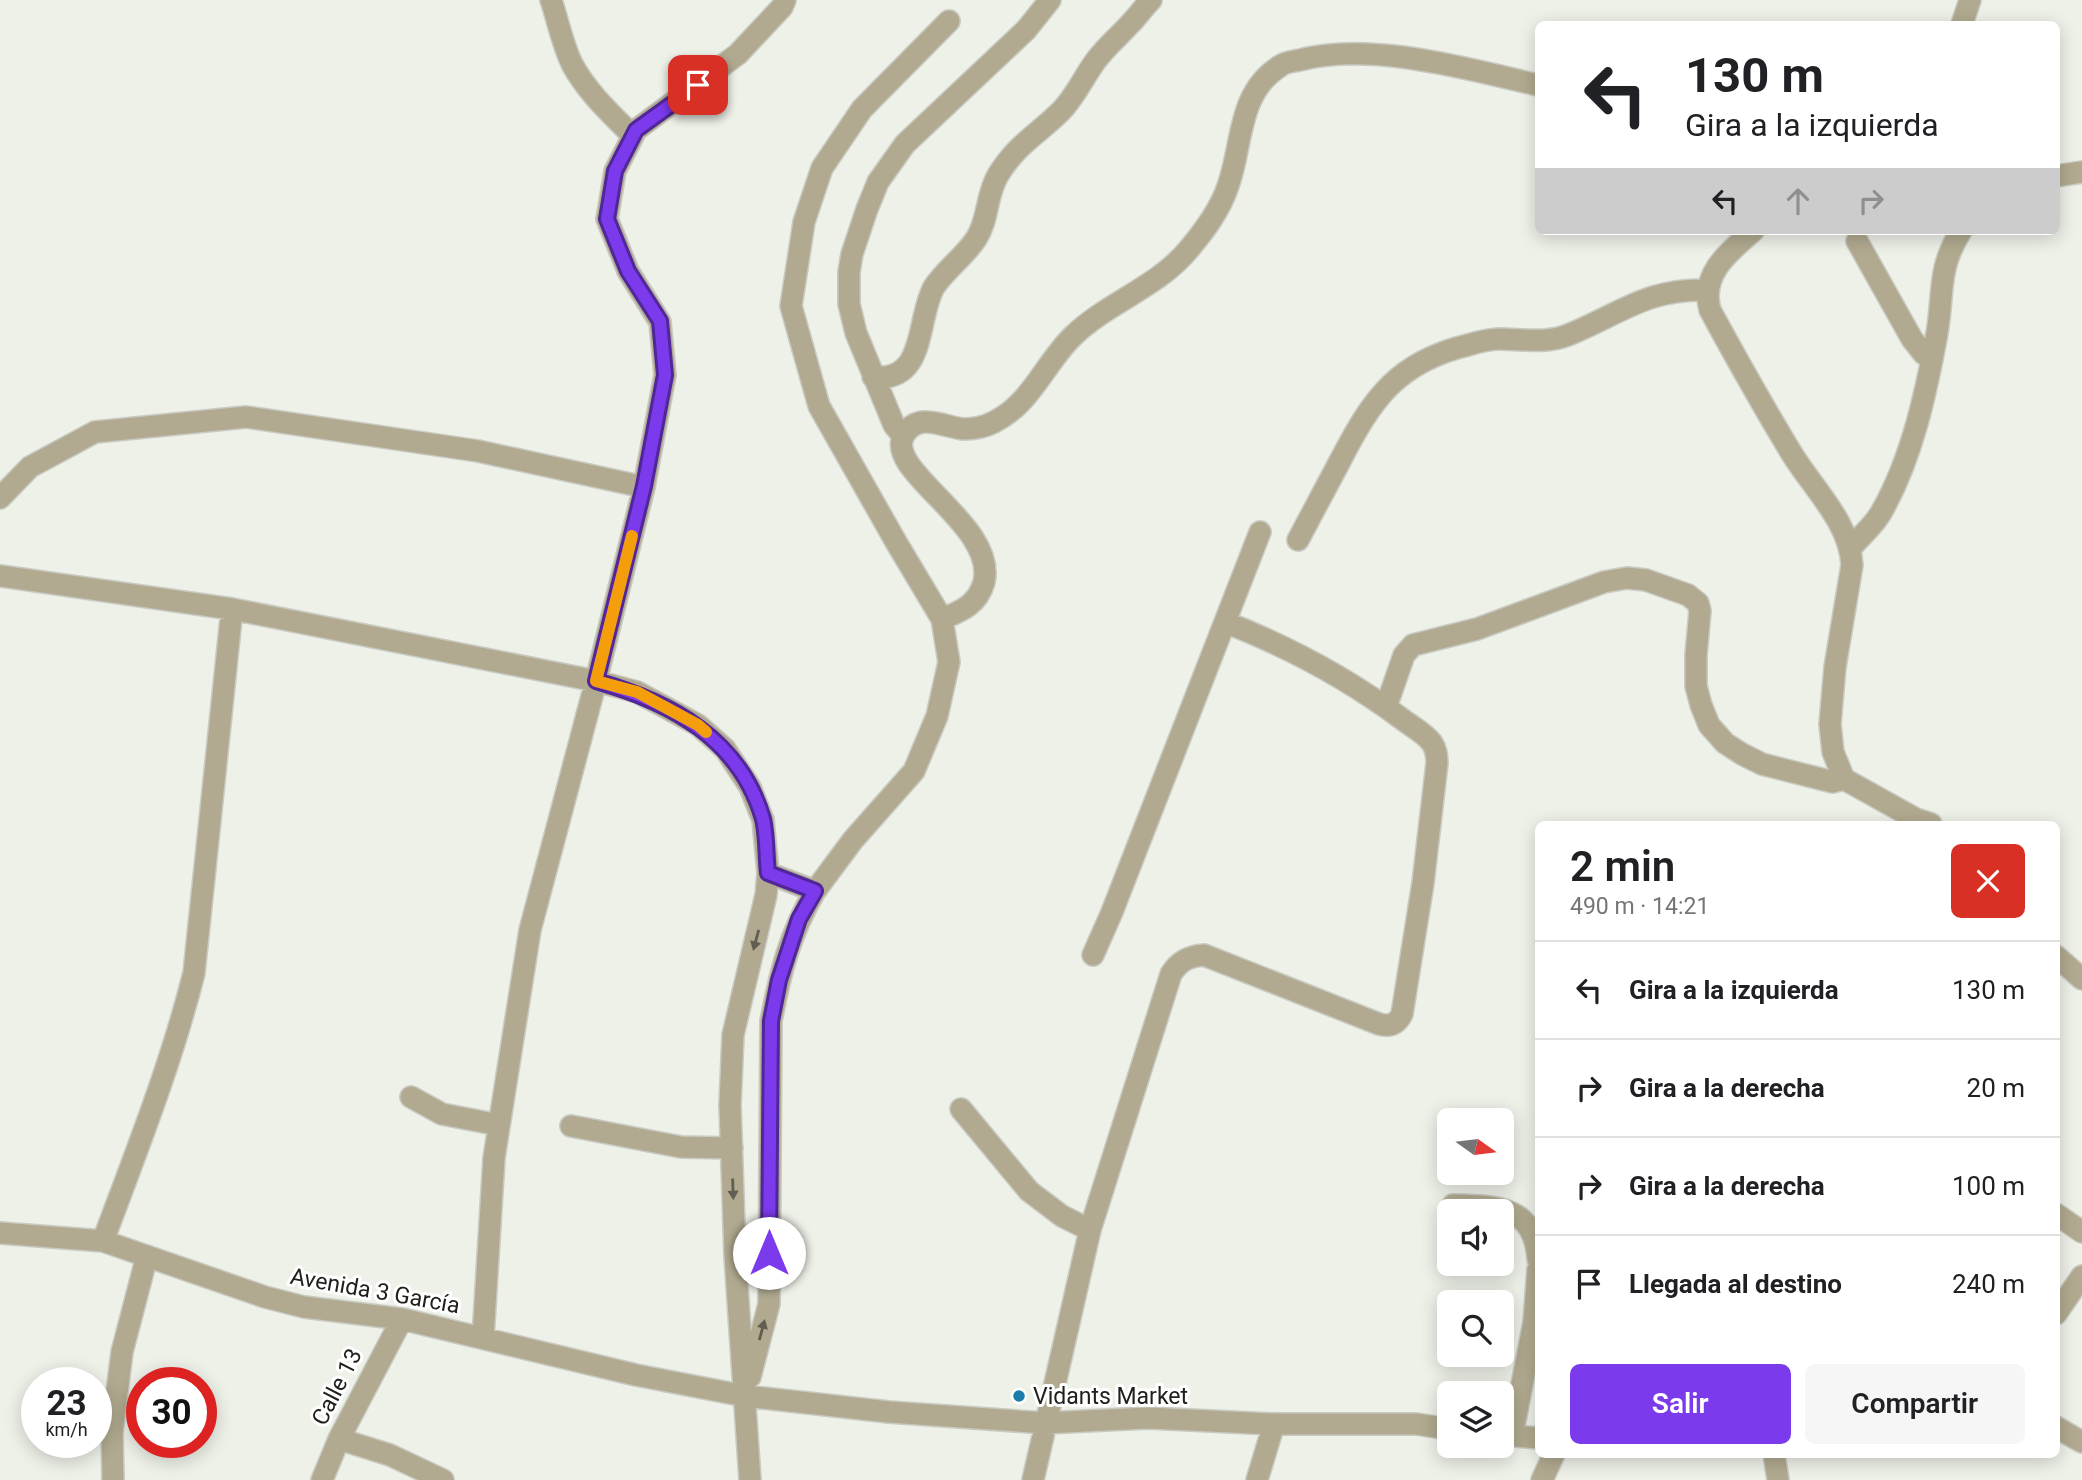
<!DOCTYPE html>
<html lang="es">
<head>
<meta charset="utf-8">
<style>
  :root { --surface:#fff; --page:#f6f6f6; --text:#202124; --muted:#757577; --line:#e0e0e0; --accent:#7c3aed }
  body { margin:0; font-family:Roboto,sans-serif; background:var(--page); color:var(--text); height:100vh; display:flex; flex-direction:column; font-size:26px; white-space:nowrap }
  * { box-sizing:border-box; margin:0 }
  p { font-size:23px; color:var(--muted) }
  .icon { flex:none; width:38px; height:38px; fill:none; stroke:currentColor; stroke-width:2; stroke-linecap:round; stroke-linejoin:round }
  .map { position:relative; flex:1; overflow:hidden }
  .panel { position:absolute; left:1535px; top:821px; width:525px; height:637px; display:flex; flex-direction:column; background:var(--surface); border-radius:10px; box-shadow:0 4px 18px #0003 }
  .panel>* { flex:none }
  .banner { position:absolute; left:1535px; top:21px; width:525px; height:214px; border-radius:10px; box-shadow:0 4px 18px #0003; background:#fff; color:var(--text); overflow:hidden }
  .needle { width:46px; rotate:104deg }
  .buttons { position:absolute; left:1437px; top:1108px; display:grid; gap:14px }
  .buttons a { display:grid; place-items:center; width:77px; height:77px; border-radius:10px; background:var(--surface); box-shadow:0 4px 18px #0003; font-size:35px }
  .speed { position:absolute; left:21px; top:1367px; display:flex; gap:14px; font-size:35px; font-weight:700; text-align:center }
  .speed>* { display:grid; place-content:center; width:91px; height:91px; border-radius:50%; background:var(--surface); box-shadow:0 4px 18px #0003; line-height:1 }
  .speed small { font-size:18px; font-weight:400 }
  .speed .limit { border:10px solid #d22; background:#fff; color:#111 }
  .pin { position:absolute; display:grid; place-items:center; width:60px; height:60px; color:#fff; margin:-30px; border-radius:14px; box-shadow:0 4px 10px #0006 }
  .me { position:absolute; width:77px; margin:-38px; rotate:0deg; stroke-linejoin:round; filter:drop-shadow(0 0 5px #0008) }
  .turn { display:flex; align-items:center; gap:24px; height:147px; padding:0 35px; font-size:32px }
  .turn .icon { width:91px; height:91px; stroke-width:2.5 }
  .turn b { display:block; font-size:49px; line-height:60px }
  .lanes { display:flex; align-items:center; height:66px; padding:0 35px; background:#0003; justify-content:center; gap:35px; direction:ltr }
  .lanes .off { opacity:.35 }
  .round { display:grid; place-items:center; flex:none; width:74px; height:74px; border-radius:10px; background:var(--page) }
  .overview { display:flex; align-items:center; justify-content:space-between; height:119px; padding:0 35px }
  h1 { font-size:42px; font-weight:600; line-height:52px }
  .cta { display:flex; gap:14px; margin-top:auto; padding:14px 35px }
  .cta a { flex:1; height:80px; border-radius:10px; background:var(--accent); color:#fff; font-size:28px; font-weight:600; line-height:80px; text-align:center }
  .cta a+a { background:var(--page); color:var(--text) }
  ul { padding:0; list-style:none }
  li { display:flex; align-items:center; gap:21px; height:98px; padding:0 35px; border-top:2px solid var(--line) }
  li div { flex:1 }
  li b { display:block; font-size:26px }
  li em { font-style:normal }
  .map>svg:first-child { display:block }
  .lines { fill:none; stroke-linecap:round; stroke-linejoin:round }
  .minor-casing { stroke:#c9cbc3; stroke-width:24 }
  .minor { stroke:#b1aa90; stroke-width:21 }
  .oneway { fill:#615e51 }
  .route-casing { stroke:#51269a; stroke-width:18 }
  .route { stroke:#7c3aed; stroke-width:12 }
  .slow { stroke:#f59e0b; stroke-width:12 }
  .poi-dot { fill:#1d7ca9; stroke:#fff; stroke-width:2.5 }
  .labels { text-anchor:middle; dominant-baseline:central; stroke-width:6; stroke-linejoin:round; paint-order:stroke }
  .street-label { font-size:23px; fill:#20201d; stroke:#fff }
  .poi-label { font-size:23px; fill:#20201d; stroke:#fff; text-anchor:start }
</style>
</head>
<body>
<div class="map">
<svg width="2082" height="1480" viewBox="0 0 2082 1480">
  <rect width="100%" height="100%" fill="#eef1e8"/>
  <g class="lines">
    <g class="minor-casing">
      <path id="minor" d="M551 0C558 21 562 43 572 64 587 92 611 114 633 136
        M1962 24 1970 0
        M2056 176 2082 172
        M1753 231C1729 252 1700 274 1710 310 1736 358 1763 406 1792 454 1813 488 1850 523 1852 565L1835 667 1830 724 1833 752 1844 779 1916 819 1931 824
        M1857 241 1912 339 1924 354 1932 358
        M873 377C927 383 916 319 934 287 946 269 964 257 976 239 989 219 986 195 998 175 1017 144 1037 135 1061 111 1076 96 1084 76 1097 59 1107 46 1119 36 1130 24 1137 17 1143 8 1151 0
        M905 433 899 431 894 425 856 333 849 304V272L852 254 867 209 878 182 905 144 1026 30 1050 0
        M0 498 30 467 95 432 246 417 478 451 644 487
        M1298 540C1312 514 1326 487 1340 461 1372 399 1397 362 1468 345 1478 342 1489 339 1500 339 1523 339 1545 344 1568 335 1620 314 1647 288 1707 290
        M1851 548C1861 535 1874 526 1882 511 1912 458 1926 393 1937 333 1944 293 1937 269 1961 231
        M0 576 232 609 596 681 637 692 698 725 725 749 750 787 763 820 768 873 766 895 733 1035 730 1105 735 1255 750 1480
        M942 619C962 611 978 604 984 582 997 524 883 471 904 435 918 411 944 427 963 429 974 429 985 427 994 422 1031 404 1045 363 1073 336 1108 302 1158 287 1189 249 1205 230 1220 210 1228 186 1243 145 1237 93 1280 66 1285 62 1294 61 1300 60 1370 41 1468 69 1538 85
        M1386 707 1404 655 1413 645 1477 629 1604 582 1627 578 1646 580 1688 595 1698 603 1700 611 1696 655V686L1701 705 1709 725 1725 743 1742 754 1762 764 1825 780 1832 782 1844 779
        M768 873 815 891 853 840 914 771 937 716 949 662 942 619 896 542 819 406 791 306 804 222 822 168 862 109 949 21
        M1093 955 1112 912 1260 532
        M2056 956 2082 979
        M411 1097 442 1114 499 1125
        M961 1109 1029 1191 1062 1216 1090 1230
        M571 1126 681 1147 732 1148
        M1453 1205C1498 1206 1534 1206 1538 1259
        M2056 1214 2082 1232
        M0 1233 103 1241 265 1297 304 1307 402 1319 636 1375 745 1396 889 1412 1045 1423 1148 1418 1274 1424H1416L1449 1429
        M103 1241C136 1152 171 1065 194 973L232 609
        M2056 1314 2082 1276
        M483 1338 494 1158 530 930 596 681 644 487 665 375 660 322 628 271 607 219 615 171 636 130 738 54 782 7 785 0
        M750 1377 769 1304 771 1021C780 973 790 933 815 891
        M2056 1427 2082 1442
        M1502 1435 1538 1438
        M1512 1436 1534 1322 1538 1269
        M339 1439 390 1455 443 1480
        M1774 1454 1778 1480
        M113 1480 112 1432 122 1352 147 1256
        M322 1480 339 1439 402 1319
        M1033 1480 1090 1230 1171 974C1179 961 1189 956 1204 955L1379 1024C1390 1027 1397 1024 1402 1014L1423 883 1437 763C1437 756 1436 749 1432 743 1425 733 1411 726 1402 719 1347 678 1289 647 1225 622
        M1257 1480 1274 1424
        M1542 1480 1554 1454"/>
    </g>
    <use href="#minor" class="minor"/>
  </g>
  <defs><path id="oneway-solid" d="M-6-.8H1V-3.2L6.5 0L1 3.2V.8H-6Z" transform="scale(1.75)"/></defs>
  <g class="oneway">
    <use href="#oneway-solid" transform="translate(756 940) rotate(105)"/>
    <use href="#oneway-solid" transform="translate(733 1189) rotate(88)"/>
    <use href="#oneway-solid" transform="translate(762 1330) rotate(-75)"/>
  </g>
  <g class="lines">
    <g class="route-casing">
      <path id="route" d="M698 85 636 130 615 171 607 219 628 271 660 321 665 375 644 486 596 681C671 702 740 739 763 819 767 836 766 856 768 873L815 891 799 919 779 980 771 1021 769 1253"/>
    </g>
    <use href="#route" class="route"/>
    <path class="slow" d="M632 536 596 681 637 692 698 725 706 732"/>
  </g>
  <circle class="poi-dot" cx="1019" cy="1396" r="7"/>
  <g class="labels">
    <g class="street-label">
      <text transform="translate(375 1291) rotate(10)">Avenida 3 García</text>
      <text transform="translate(337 1387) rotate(-63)">Calle 13</text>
    </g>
    <g class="poi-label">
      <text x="1033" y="1396">Vidants Market</text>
    </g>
  </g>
</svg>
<div class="buttons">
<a><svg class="needle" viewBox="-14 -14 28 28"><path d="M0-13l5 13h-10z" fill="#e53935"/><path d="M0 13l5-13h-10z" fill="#757577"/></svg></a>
<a><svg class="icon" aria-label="sound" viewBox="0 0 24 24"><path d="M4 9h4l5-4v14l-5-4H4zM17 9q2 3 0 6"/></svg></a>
<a><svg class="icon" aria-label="search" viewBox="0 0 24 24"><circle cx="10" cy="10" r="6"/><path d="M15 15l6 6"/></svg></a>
<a><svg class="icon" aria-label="layers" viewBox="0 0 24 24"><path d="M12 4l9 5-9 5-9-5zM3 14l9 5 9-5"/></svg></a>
</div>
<div class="speed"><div>23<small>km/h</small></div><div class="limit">30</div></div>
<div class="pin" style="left:698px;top:85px;background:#d93025"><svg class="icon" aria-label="arrive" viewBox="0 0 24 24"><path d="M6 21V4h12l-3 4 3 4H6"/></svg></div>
<svg class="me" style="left:769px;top:1253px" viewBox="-20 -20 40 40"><circle r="19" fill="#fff"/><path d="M0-13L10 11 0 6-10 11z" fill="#7c3aed"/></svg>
<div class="banner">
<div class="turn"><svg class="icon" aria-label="left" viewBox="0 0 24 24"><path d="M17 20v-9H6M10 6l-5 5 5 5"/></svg><div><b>130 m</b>Gira a la izquierda</div></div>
<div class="lanes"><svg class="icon" aria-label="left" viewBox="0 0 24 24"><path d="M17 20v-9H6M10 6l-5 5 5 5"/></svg><svg class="icon off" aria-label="ahead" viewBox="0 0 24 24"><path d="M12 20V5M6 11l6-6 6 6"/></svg><svg class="icon off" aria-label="right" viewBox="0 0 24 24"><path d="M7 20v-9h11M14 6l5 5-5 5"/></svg></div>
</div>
<section class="panel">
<div class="overview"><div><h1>2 min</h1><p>490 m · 14:21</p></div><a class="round" style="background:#d93025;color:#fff"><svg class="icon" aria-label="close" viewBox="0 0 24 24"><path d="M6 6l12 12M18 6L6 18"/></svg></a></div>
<ul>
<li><svg class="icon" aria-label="left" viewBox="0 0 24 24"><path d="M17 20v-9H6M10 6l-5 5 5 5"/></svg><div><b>Gira a la izquierda</b></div><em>130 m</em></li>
<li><svg class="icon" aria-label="right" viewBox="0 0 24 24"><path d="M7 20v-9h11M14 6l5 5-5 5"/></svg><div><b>Gira a la derecha</b></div><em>20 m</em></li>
<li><svg class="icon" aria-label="right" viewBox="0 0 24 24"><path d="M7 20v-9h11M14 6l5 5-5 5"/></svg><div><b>Gira a la derecha</b></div><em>100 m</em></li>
<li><svg class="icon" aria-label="arrive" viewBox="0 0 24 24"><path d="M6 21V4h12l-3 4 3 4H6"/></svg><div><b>Llegada al destino</b></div><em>240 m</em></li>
</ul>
<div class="cta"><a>Salir</a><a>Compartir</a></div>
</section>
</div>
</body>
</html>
